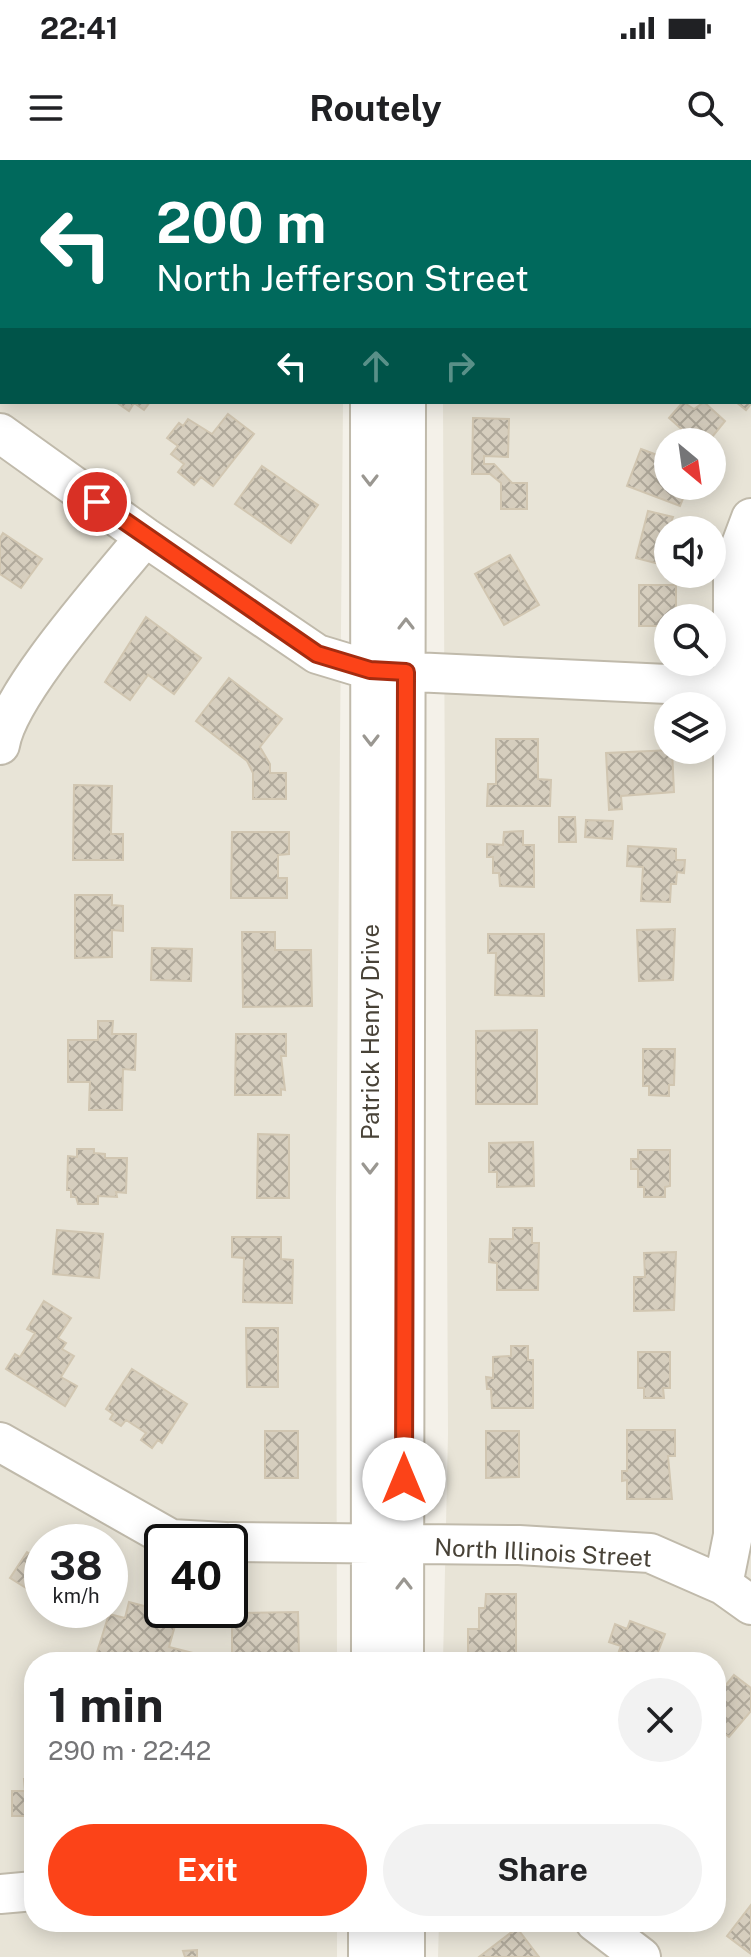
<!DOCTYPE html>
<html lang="en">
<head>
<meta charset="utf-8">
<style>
  :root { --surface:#fff; --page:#f2f2f2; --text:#202124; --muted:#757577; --accent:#fc4318 }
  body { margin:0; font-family:"Public Sans",sans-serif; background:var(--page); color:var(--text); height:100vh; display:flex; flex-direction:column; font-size:30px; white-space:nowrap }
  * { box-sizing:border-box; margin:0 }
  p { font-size:26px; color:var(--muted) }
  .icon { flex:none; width:44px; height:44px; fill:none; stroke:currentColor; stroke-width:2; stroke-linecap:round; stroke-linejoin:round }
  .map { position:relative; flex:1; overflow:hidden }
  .sheet { position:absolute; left:24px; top:1492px; width:702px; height:280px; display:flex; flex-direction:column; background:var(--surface); border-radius:32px; box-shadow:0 4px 20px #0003 }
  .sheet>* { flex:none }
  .top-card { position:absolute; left:0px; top:0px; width:752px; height:244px; box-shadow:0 4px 20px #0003; background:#00695c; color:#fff; overflow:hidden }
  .needle { width:52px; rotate:151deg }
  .buttons { position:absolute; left:654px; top:268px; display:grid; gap:16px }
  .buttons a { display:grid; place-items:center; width:72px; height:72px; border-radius:50%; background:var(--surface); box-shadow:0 4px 20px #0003; font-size:40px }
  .speed { position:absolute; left:24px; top:1364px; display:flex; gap:16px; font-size:40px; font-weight:700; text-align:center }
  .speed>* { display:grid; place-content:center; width:104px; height:104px; border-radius:50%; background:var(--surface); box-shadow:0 4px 20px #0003; line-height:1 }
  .speed small { font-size:20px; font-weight:400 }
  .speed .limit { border:4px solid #111; border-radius:12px; background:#fff; color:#111 }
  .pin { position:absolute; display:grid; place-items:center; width:68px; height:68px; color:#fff; margin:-34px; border:4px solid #fff; border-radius:50%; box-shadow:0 2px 8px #0007 }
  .me { position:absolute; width:88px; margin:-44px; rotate:0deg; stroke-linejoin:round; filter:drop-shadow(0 0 6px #0008) }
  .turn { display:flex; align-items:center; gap:28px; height:168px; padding:0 24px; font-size:36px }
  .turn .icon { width:104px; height:104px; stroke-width:2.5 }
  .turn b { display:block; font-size:56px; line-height:68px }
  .lanes { display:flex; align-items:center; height:76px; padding:0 24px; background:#0003; justify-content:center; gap:40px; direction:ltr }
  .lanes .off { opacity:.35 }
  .round { display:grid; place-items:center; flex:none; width:84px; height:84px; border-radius:42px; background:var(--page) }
  .head { display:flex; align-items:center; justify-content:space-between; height:136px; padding:0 24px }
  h1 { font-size:48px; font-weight:700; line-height:60px }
  .cta { display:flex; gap:16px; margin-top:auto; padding:16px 24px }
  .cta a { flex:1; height:92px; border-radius:48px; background:var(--accent); color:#fff; font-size:32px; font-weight:700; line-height:92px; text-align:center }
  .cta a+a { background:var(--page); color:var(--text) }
  .status { display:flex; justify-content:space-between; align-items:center; height:56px; padding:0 40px; background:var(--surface); direction:ltr }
  .status svg { height:22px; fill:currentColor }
  header { display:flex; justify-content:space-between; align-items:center; height:104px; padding:0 24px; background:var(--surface); font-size:36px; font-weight:700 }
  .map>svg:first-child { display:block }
  .residential { fill:#e8e4d7; fill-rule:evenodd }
  .building { fill:url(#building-cross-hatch); stroke:#d1c6b1; stroke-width:2 }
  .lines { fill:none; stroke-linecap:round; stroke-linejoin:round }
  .minor-casing { stroke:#c0baab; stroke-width:42 }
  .minor { stroke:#fff; stroke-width:38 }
  .oneway { stroke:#9a9791 }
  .route-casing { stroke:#a42c10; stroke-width:20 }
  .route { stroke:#fc4318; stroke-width:14 }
  .labels { text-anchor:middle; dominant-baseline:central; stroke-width:6; stroke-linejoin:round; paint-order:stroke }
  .street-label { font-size:24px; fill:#484237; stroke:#fff }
</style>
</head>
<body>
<div class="status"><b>22:41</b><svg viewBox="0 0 49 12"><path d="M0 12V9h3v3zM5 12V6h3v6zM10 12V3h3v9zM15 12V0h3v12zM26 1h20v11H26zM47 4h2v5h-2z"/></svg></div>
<header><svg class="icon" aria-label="menu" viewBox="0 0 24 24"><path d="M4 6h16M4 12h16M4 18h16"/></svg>Routely<svg class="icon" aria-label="search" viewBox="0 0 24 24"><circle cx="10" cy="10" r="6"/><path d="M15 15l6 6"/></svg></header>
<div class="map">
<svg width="751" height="1797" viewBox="0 0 751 1797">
  <defs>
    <pattern id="building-cross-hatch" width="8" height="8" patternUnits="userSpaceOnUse" patternTransform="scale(2)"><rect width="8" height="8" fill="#d6cebe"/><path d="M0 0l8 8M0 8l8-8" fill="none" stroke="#b0a99b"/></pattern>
  </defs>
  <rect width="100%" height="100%" fill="#f4f1e9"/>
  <path class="residential" d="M0 0H334L2 2V242H343L336 1040 337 1502H34V1762H337V1797H0ZM42 1382H110V1450H42ZM162 1382H230V1450H162Z
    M434 0H751V1797H438L439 1762H716V1502H443L448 1274 443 242H750V2ZM668 282H712V326H668ZM668 370H712V414H668ZM668 458H712V502H668ZM668 546H712V590H668Z"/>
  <path class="building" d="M119 0H159L157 2Z
    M255 0H305V2H255Z
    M709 0H741L743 2H707Z
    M2 123V169L0 167Z
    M750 202 751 244 746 250 736 242H750Z
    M116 242H150L144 250 134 243 129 251Z
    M683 242 694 249 704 242 725 261 708 282H696L669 258Z
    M228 254 254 274 213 326 201 317 194 325 178 312 184 304 171 294 178 286 167 278 179 263 183 266 188 259 212 274Z
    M473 258 509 259 508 297 484 296V304H494L512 323H527V349H501V323L490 314H472Z
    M641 289 668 299V326H688L680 346 627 326Z
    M262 306 318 345 291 383 235 344Z
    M648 351 673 357 668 370 667 406 636 398Z
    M3 373 42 399 21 428 0 414V378Z
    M510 395 539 445 504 465 475 414Z
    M639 425H676V458H668V466H639Z
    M146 457 201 498 174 534 148 515 130 540 105 522Z
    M229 518 282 559 260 587 270 604V613H286V639H253V613L247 601 196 561Z
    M496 579H538V619L551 620 550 646H487L488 624H496Z
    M672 590 674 632 621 636 622 649 609 650 606 593Z
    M74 625 112 626 111 674H123V700H73Z
    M559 657H575L576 682H559Z
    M586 660 613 661 612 679 585 677Z
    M523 671V685H534V727L500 726 499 713H493V697H487V684L503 685 504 672Z
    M232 672H289V694L278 695V718H287V738H231Z
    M628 686 676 689V700H685L684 713 677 712 676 724H671L670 742 641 741 643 707 627 706Z
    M75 735H112V745L123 746V771L112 770V797L75 798Z
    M675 769 673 820 639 821 637 770Z
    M242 772H275V790H311L312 846 243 847Z
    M488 774H544V836L495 835 496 793H488Z
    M152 788 192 789 191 821 151 820Z
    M98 861H113L112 874H136L135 910 123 909 122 950H89L90 922H68V880H98Z
    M537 870V944H476V871Z
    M236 874H286V896H281L285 930 281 929V935H235Z
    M643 889H675L674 925H669V936L649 935V926H643Z
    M258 974 289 975V1038H257Z
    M533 982 534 1026 497 1027V1012H489V983Z
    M77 989H94V993L105 994V998H127L126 1033 116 1032 117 1037 98 1036V1044H78L76 1037H71V1030H67L68 996 77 997Z
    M638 990H670V1026L665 1027V1037H644V1027H638V1009H631V999H638Z
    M513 1068H532V1083H539L538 1130H497V1103L489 1102 490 1079H513Z
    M57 1070 103 1074 99 1118 53 1114Z
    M232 1077H281V1099L293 1100 292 1143 243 1142 244 1098 232 1097Z
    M676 1092 674 1150 634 1151V1117H645L644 1093Z
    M44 1141 71 1158 58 1178 66 1183 62 1189 74 1196 61 1217 77 1226 65 1246 6 1209 15 1194 20 1197 35 1173 27 1169Z
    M246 1168H278V1227H247Z
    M511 1186H528V1200H533V1248H492L491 1229H487L486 1217 493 1218V1197L511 1196Z
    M638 1192H670V1228H663L664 1238H644V1228H638Z
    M132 1209 187 1244 162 1283 158 1280 152 1288 141 1280 146 1273 126 1260 121 1266 110 1259 113 1254 106 1249Z
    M627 1270H675V1296H668L672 1339H627V1320L622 1321V1311H627Z
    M265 1271H298V1318H265Z
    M486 1271H519V1317L486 1318Z
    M27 1392 42 1401V1438L10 1418Z
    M486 1434H516V1498L468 1502V1469H479V1448H485Z
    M129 1442 178 1455 169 1487 193 1493 191 1502H94L109 1454 125 1458Z
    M56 1450H82L71 1467 52 1455Z
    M298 1452 299 1495H232V1453Z
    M630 1461 665 1474 654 1502 619 1491 621 1486 609 1482 615 1464 627 1469Z
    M734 1515 751 1528V1551L729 1577 716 1567V1537Z
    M24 1619H34V1656H12V1631H25Z
    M751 1745V1794L727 1776Z
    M517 1768 539 1797H479Z
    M197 1790V1797H185L183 1791Z"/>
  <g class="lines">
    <g class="minor-casing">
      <path id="minor" d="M370 0V2
        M406 2V0
        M620 2 621 0
        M0 20 2 18
        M370 242 371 1502
        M0 273 145 377 317 494 370 510 731 527
        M0 585C9 532 108 423 145 377
        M0 1282 171 1379 225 1382
        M230 1382 519 1385 650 1393 723 1425 751 1445
        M723 1425 733 1375V406L751 358
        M404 1502 406 242
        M0 1734 34 1731
        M405 1762V1797
        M595 1762 641 1797
        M368 1797V1762"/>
    </g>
    <use href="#minor" class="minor"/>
  </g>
  <defs><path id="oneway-chevron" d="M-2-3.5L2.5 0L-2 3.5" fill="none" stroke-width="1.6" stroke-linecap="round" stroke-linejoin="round" transform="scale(2)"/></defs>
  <g class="oneway">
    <use href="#oneway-chevron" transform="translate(370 320) rotate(90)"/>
    <use href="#oneway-chevron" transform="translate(406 464) rotate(-90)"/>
    <use href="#oneway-chevron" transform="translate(371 580) rotate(90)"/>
    <use href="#oneway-chevron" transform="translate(370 1008) rotate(90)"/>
    <use href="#oneway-chevron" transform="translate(404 1424) rotate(-90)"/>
  </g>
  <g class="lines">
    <g class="route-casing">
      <path id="route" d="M97 342 317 494 370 510 406 512 404 1319"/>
    </g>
    <use href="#route" class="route"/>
  </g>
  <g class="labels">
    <g class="street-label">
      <text transform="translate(370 872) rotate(-90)">Patrick Henry Drive</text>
      <text transform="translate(543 1392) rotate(3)">North Illinois Street</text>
    </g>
  </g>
</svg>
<div class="buttons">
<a><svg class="needle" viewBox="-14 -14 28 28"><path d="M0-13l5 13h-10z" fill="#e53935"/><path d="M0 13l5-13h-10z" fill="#757577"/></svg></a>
<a><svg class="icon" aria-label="sound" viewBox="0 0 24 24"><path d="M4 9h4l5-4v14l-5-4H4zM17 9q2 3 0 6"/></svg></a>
<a><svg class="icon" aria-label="search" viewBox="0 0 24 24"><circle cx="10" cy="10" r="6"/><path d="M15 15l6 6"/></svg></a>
<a><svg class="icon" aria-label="layers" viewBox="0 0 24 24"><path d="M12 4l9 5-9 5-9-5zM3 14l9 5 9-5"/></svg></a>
</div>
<div class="speed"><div>38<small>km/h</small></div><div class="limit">40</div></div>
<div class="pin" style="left:97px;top:342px;background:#d93025"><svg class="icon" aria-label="arrive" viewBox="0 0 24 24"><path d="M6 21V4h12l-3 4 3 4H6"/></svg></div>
<svg class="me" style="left:404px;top:1319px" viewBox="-20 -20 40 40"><circle r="19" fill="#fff"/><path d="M0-13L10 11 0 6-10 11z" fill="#fc4318"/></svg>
<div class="top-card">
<div class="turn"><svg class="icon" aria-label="left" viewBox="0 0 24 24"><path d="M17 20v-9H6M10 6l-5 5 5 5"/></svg><div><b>200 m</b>North Jefferson Street</div></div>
<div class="lanes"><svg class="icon" aria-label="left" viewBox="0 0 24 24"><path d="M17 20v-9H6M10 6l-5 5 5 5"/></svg><svg class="icon off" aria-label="ahead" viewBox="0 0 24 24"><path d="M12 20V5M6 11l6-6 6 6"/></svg><svg class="icon off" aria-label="right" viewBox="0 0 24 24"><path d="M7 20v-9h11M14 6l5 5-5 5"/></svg></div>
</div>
<section class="sheet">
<div class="head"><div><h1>1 min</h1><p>290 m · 22:42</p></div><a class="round"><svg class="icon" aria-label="close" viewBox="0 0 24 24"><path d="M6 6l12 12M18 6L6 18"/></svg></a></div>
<div class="cta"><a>Exit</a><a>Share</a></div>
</section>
</div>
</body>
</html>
